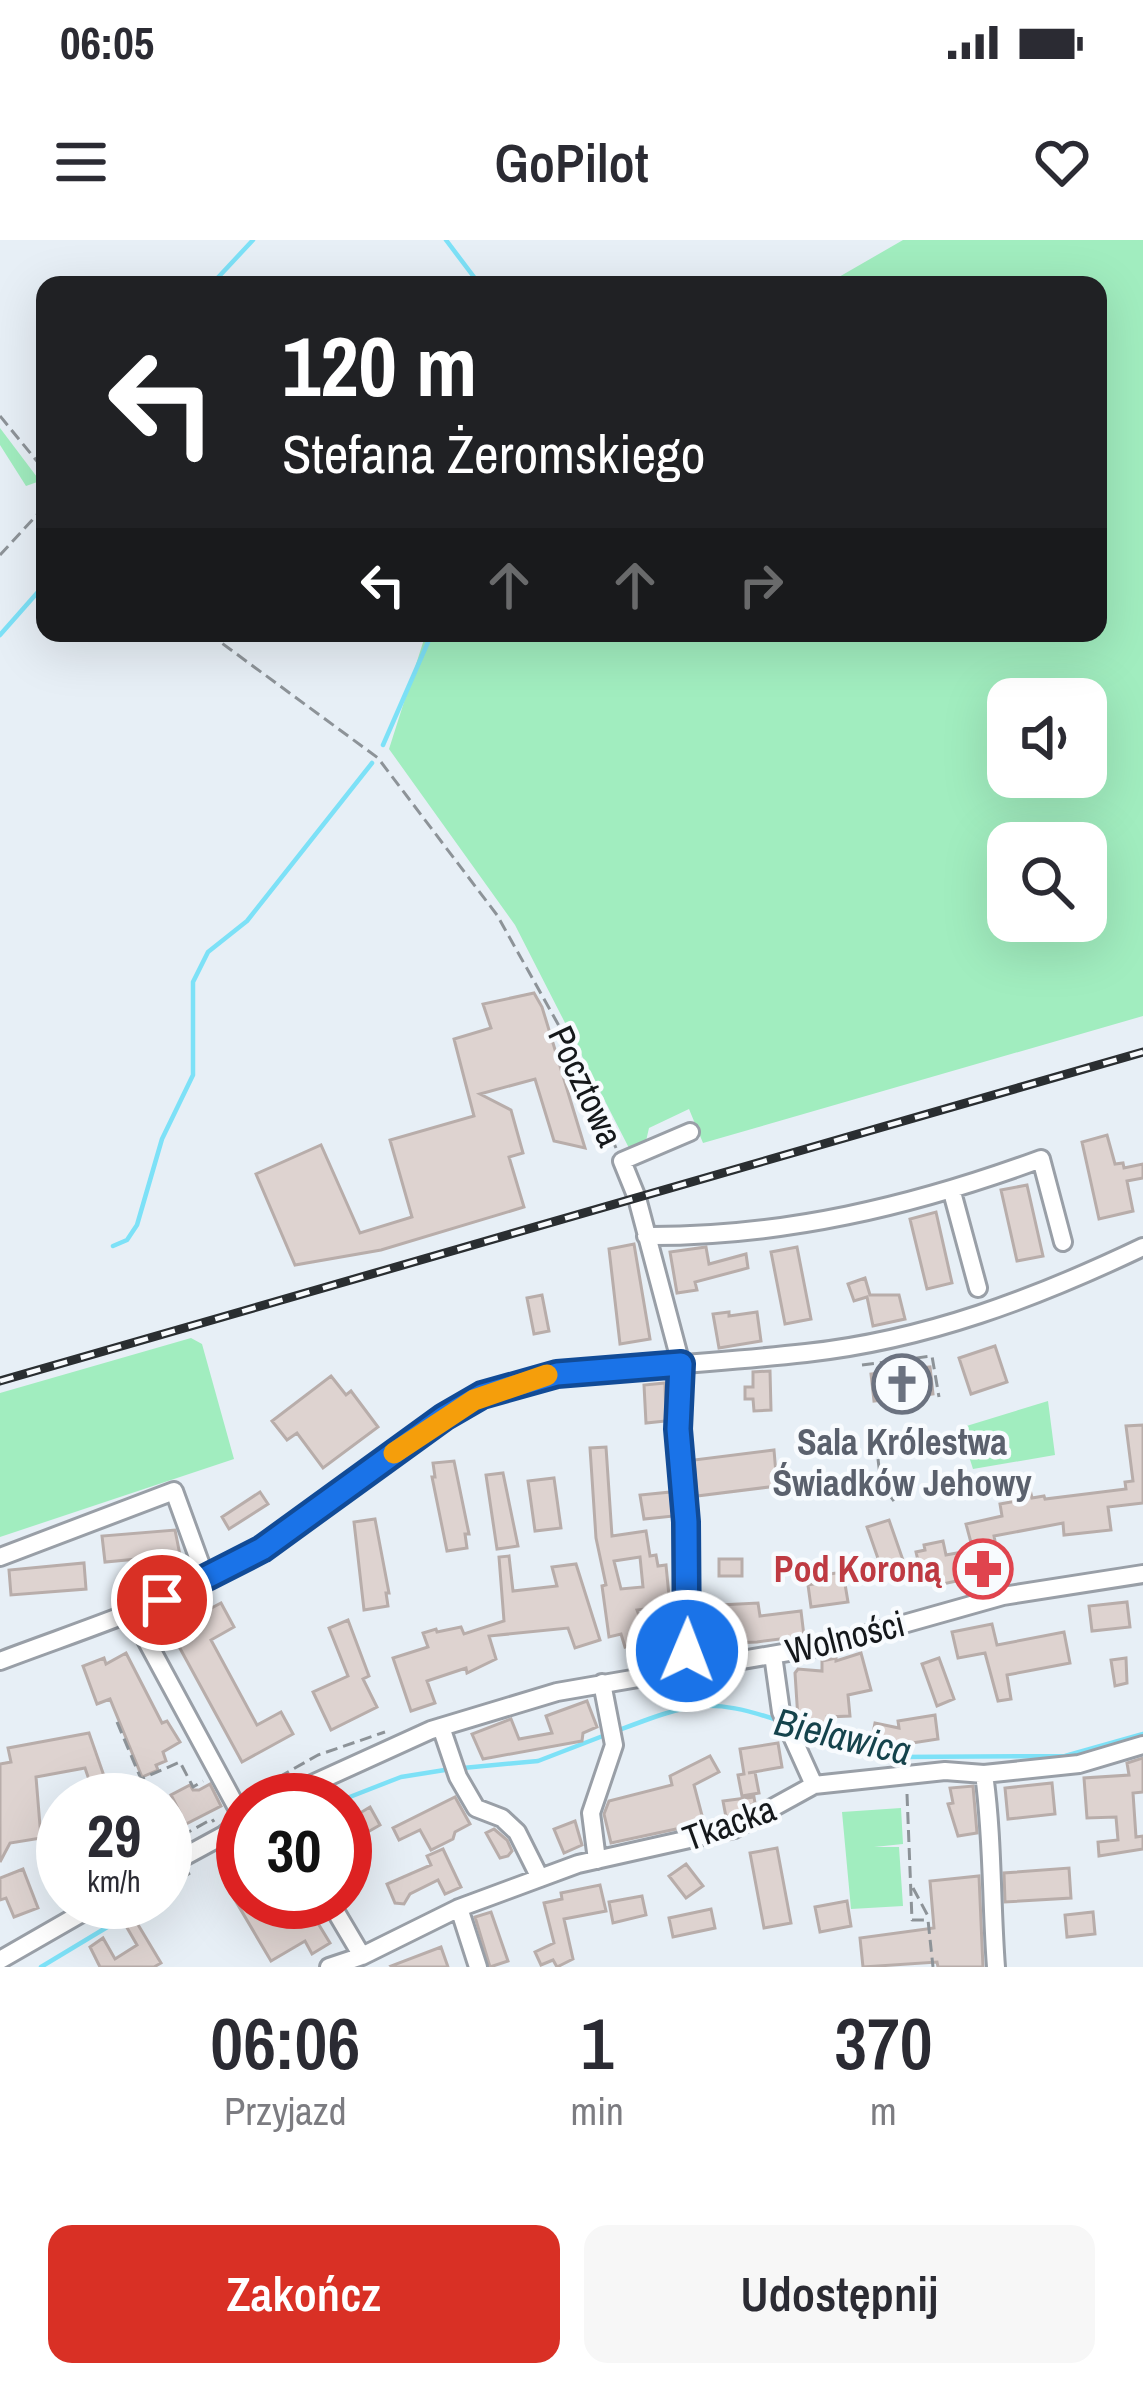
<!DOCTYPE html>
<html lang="pl">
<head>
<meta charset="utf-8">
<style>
  :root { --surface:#fff; --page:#f7f7f7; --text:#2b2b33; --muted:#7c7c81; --accent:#d93025 }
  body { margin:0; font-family:"Archivo Narrow",sans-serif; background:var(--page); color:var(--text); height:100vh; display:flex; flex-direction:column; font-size:45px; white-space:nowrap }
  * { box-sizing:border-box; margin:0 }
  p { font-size:39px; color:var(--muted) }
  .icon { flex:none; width:66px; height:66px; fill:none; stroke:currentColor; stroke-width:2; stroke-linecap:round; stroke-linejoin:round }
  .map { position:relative; height:1727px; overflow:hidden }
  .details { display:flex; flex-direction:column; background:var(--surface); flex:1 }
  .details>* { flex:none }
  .hud { position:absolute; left:36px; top:36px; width:1071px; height:366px; border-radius:24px; box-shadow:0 12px 48px #0002; background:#202124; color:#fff; overflow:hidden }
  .fabs { position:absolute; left:987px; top:438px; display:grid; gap:24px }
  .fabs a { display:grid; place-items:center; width:120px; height:120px; border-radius:24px; background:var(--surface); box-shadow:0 12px 48px #0002; font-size:60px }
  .speed { position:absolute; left:36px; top:1533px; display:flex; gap:24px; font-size:60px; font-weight:700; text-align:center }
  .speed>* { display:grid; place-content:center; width:156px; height:156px; border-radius:50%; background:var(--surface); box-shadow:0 12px 48px #0002; line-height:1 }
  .speed small { font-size:30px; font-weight:400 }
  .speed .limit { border:18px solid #d22; background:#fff; color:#111 }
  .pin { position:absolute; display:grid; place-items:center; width:102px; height:102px; color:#fff; margin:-51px; border:6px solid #fff; border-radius:50%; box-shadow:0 3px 12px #0007 }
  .me { position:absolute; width:132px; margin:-66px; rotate:1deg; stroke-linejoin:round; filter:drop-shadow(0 0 9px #0008) }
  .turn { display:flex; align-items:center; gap:42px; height:252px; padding:0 48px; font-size:54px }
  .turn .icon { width:156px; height:156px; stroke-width:2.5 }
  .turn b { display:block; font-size:84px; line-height:102px }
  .lanes { display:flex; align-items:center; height:114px; padding:0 48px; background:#0003; justify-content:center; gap:60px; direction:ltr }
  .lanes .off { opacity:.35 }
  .eta { display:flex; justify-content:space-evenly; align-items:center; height:204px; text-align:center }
  .eta b { font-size:72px; font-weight:600; line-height:84px }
  .cta { display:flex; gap:24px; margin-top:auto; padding:24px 48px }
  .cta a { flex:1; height:138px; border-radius:24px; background:var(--accent); color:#fff; font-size:48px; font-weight:600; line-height:138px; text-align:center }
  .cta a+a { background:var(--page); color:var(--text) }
  .status { display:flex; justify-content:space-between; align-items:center; height:84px; padding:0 60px; background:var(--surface); direction:ltr }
  .status svg { height:33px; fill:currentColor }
  header { display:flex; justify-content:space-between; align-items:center; height:156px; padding:0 48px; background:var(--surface); font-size:54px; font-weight:600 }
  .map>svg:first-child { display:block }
  .green { fill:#a1edbf; fill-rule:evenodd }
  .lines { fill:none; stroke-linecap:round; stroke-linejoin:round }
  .stream { stroke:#7de1f7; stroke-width:4.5 }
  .building { fill:#ded3d0; stroke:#b8adaa; stroke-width:3; fill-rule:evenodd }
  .minor-casing { stroke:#999fa7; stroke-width:22 }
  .path { stroke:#8d9398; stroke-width:3; stroke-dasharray:12 6; stroke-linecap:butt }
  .minor { stroke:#fff; stroke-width:16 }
  .rail-casing { stroke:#2a2e31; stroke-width:9 }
  .rail { stroke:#f8fbfe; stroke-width:4.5; stroke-dasharray:14; stroke-linecap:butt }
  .route-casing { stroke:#114b97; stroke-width:30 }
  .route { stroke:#1a73e8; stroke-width:21 }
  .slow { stroke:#f59e0b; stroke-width:21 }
  .labels { text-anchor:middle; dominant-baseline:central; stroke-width:9; stroke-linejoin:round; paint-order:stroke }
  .street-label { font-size:36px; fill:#15181b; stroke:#f8fbfe }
  .worship-label { font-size:36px; font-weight:bold; fill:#5b616d; stroke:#f8fbfe }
  .health-label { font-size:36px; font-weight:bold; fill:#be3a42; stroke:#f8fbfe; text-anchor:end }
  .water-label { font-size:39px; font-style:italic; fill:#15434c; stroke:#f8fbfe }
</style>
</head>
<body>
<div class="status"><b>06:05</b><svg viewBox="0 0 49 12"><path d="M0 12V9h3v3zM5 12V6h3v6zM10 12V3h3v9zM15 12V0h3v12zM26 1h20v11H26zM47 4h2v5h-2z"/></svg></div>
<header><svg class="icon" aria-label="menu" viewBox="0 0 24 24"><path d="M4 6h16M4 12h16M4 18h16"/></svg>GoPilot<svg class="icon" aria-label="heart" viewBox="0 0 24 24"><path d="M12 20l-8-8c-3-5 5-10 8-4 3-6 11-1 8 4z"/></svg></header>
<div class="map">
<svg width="1143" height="1727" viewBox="0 0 1143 1727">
  <rect width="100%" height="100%" fill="#e7eff6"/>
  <path class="green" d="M903 0H1143V776L703 903 689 869 649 888 646 901 629 908 515 685 389 509 426 393H1098V45H825ZM1008 459H1086V537H1008ZM1008 603H1086V681H1008Z
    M0 188 40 241 26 246 0 205Z
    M191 1098 202 1104 234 1219 0 1297V1153Z
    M1048 1161 1055 1215 973 1229 960 1188Z
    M901 1568 903 1604 874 1607H899L903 1666 851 1669 842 1572Z"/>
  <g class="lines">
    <path class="stream" d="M446 0 480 45
      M211 45 253 0
      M0 395 45 344
      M383 505 432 393
      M113 1006 127 1000 137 985 162 899 193 835V742L208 712 247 681 372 523
      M791 1484 897 1517 1065 1516 1143 1494
      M619 1490C689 1464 707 1456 780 1481
      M463 1528 538 1521 608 1494
      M342 1560 401 1537 451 1529
      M41 1727 124 1677"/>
  </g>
  <path class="building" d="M534 753 542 767 585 908 554 901 535 839 480 854 511 870 523 913 509 917 524 967 381 1010 295 1025 256 934 321 905 360 993 412 977 390 900 474 876 454 799 491 788 483 764Z
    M1107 895 1115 924 1123 923 1124 928 1143 924V938L1127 941 1133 971 1099 979 1082 902Z
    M1027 945 1043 1016 1017 1021 1001 950Z
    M936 972 952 1043 927 1049 910 979Z
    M634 1004 650 1099 620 1104 609 1009Z
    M706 1007 709 1024 746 1014 748 1028 695 1042 697 1050 677 1053 670 1012Z
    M797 1007 811 1079 785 1084 771 1012Z
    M865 1038 870 1055H899L905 1079 873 1086 867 1057 854 1061 848 1044Z
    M542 1055 549 1091 534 1094 527 1058Z
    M729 1072V1076L757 1072 761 1101 719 1108 713 1074Z
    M995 1106 1007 1142 971 1154 959 1118Z
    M930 1127 933 1154 874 1161 871 1134Z
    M770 1131 771 1170 754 1171 753 1159H745V1147H753V1132Z
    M331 1136 346 1155 351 1151 378 1187 323 1228 297 1193 287 1200 272 1181Z
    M665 1143 666 1181 646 1183 644 1145Z
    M1143 1185V1263L1108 1267 1111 1290 1064 1295 1063 1283 994 1296 1001 1331 943 1344 941 1338 923 1342 916 1312 925 1310 924 1305 943 1301 946 1315 973 1310 966 1284 1002 1276 1000 1264 1011 1262 1010 1249 1029 1245 1032 1258 1044 1256 1045 1259 1126 1249 1125 1242 1133 1241 1126 1186Z
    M606 1207 612 1296 646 1291 650 1316 656 1315 658 1326 666 1325 670 1366 637 1370 648 1399 625 1407 621 1394 609 1397 602 1346 606 1345 596 1298 590 1208ZM640 1317 643 1347 621 1349 614 1321Z
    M774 1210 777 1246 697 1256 694 1220Z
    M454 1221 469 1294H465L467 1308 447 1311 432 1237H435L433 1223Z
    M503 1233 518 1306 497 1309 486 1235Z
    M554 1238 561 1288 535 1291 528 1241Z
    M260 1252 268 1264 229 1289 222 1277Z
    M671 1252 674 1276 644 1279 640 1255Z
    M375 1279 389 1353H386L388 1366 364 1370 354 1282Z
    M889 1280 904 1323 882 1330 867 1287Z
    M175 1290 180 1315 105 1322 102 1296Z
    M509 1316 513 1351 557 1346 552 1327 576 1324 600 1400 575 1408 568 1388 489 1396 496 1419 467 1433 466 1428 427 1441 435 1463 411 1471 393 1418 428 1407 423 1393 436 1389 437 1392 461 1387 464 1394 504 1381 499 1317Z
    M719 1319H742V1336H719Z
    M84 1323 86 1349 11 1355 9 1330Z
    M843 1332 848 1362 811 1367 808 1345 824 1342 823 1335Z
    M1127 1362 1130 1387 1092 1391 1089 1366Z
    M221 1363 234 1387 211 1400 257 1485 281 1472 293 1494 242 1522 170 1390Z
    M758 1363 760 1376 801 1371 804 1396 757 1402 706 1404 702 1400 701 1372 720 1371V1365Z
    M348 1380 369 1436 363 1439 377 1467 331 1490 313 1452 348 1436 329 1388Z
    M992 1384 997 1405 1064 1392 1070 1423 1007 1435 1011 1459 998 1461 985 1413 958 1418 952 1392Z
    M126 1413 162 1483 167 1481 180 1502 163 1512 166 1521 156 1525 158 1530 142 1537 110 1459 97 1464 83 1426 104 1418 106 1424Z
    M861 1413 871 1450 848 1455 850 1476 827 1477V1489L798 1479 795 1433 798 1429 822 1431V1421L836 1418V1421Z
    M939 1418 954 1459 937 1466 922 1424Z
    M1126 1418 1127 1443 1115 1446 1111 1420Z
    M587 1461 597 1487 583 1493 582 1501 483 1519 472 1494 511 1479 519 1499 552 1493 546 1476Z
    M935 1475 938 1499 893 1506 872 1498 875 1483 899 1488 898 1481Z
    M89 1493 111 1556 96 1560 85 1528 36 1537 41 1598 10 1603 0 1622V1524L11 1522 8 1508Z
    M778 1503 782 1527 748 1533 755 1532 759 1553 742 1556 738 1535 744 1534 740 1509Z
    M710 1516 719 1532 694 1545 704 1583 611 1603 604 1574 609 1561 672 1545 670 1536Z
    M1143 1518V1552L1133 1553 1136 1597 1143 1596V1609L1099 1616 1098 1602 1118 1600 1116 1577 1087 1578 1084 1538 1129 1535 1127 1523Z
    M1052 1543 1055 1574 1008 1579 1005 1548Z
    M210 1544 221 1566 186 1584 171 1555 190 1545 193 1550H199Z
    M973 1546 977 1593 958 1596 948 1564 953 1563 950 1548Z
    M455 1557 470 1584 455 1592 453 1599 431 1610 420 1590 399 1600 393 1588Z
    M754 1557 755 1563 726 1577 723 1561Z
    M370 1567 380 1585 345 1605V1582Z
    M575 1581 582 1605 564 1613 554 1589Z
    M494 1589 507 1600 512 1611 508 1616 500 1618 486 1593Z
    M777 1608 791 1683 764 1688 750 1613Z
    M443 1609 461 1647 445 1654 438 1640 410 1654 404 1664 395 1663 387 1644 431 1625 427 1616Z
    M686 1624 703 1646 686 1658 669 1636Z
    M1069 1628 1071 1658 1005 1662 1004 1633Z
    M23 1629 38 1668 14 1677 6 1658 0 1660V1638Z
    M243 1633V1662H305L330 1703 312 1714 305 1701 271 1721 225 1643Z
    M979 1636 983 1727H938L937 1722 863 1727 860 1698 934 1688 930 1641Z
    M600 1645 606 1671 564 1679 573 1719 557 1727 553 1720 541 1725 535 1712 554 1703 544 1663 562 1659 561 1653Z
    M642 1656 646 1675 613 1683 609 1662Z
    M847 1661 851 1686 820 1692 815 1667Z
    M711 1669 715 1688 673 1697 669 1678Z
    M491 1672 508 1721 490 1727 475 1677Z
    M1093 1672 1095 1694 1067 1697 1065 1675Z
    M131 1673 161 1723 154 1727H100L90 1707 103 1698 115 1719 137 1705 122 1679Z
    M441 1707 448 1727H392L391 1726Z"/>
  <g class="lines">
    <g class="minor-casing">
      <path id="minor" d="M952 952 978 1048
        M646 996C783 997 913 966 1041 919L1063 1002
        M0 1317 174 1251 206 1339
        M131 1372 243 1579
        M773 1415 781 1472 814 1545
        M0 1421C87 1388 179 1360 259 1311 338 1261 420 1174 508 1145 552 1131 598 1130 643 1127 698 1123 752 1119 806 1113 926 1100 1036 1058 1143 1007
        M687 1429V1282L678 1189 681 1124 637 958 622 921 690 892
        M441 1487 458 1537 476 1568 502 1578 517 1592 540 1638
        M984 1534C993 1598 991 1662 996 1727
        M277 1560 431 1490 557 1452 829 1405 1003 1356 1143 1334
        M597 1620 591 1573 614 1505 602 1443
        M165 1627 224 1595 243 1579
        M330 1662 362 1716
        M459 1668 478 1727
        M0 1720 101 1662
        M329 1727 362 1716 459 1668 578 1624 734 1589 814 1545 945 1531 984 1534 1079 1524 1143 1505"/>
    </g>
    <path class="path" d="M0 176 45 231
      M0 315 45 266
      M208 393 378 518 497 675 577 818 616 908
      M905 1114 908 1129
      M862 1125 932 1116 939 1157
      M878 1219 881 1244 894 1261
      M117 1482 141 1539 180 1522 193 1547 203 1541
      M907 1554 912 1680H928L933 1727
      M247 1555 318 1515 385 1492
      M165 1605 212 1579 214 1582
      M913 1648 928 1676
      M165 1649 190 1633
      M117 1667 132 1662"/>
    <use href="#minor" class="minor"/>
    <g class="rail-casing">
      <path id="rail" d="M0 1141 1143 812"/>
    </g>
    <use href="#rail" class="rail"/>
  </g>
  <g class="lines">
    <g class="route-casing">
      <path id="route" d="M162 1360 262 1309 444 1177 482 1155 557 1134 681 1124 678 1189 686 1282 687 1411"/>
    </g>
    <use href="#route" class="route"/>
    <path class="slow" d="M394 1213 474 1160 547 1135"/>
  </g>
  <defs>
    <g id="church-ring" transform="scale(3)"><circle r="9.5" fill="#f8fbfe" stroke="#6b7280" stroke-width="1.5"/><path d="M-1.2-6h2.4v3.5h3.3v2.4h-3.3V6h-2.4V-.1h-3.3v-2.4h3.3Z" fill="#6b7280"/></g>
    <g id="pharmacy-ring" transform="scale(3)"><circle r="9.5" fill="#f8fbfe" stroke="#e0444e" stroke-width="1.5"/><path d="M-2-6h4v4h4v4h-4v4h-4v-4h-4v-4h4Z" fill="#e0444e"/></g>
  </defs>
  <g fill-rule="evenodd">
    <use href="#church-ring" x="902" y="1144"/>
    <use href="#pharmacy-ring" x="983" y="1329"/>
  </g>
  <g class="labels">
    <g class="street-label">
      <text transform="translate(586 846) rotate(65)">Pocztowa</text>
      <text transform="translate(845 1397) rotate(-14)">Wolności</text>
      <text transform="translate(729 1583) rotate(-20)">Tkacka</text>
    </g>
    <g class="worship-label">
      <text x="902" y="1202">Sala Królestwa<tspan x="902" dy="41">Świadków Jehowy</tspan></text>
    </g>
    <g class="health-label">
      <text x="941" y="1329">Pod Koroną</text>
    </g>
    <g class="water-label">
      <text transform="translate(843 1496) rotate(13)">Bielawica</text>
    </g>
  </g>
</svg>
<div class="fabs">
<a><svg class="icon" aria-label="sound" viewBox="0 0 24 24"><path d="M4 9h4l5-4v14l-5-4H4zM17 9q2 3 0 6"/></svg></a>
<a><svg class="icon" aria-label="search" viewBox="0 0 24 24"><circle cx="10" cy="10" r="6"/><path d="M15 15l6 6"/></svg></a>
</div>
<div class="speed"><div>29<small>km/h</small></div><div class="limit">30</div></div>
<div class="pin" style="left:162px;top:1360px;background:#d93025"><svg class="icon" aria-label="arrive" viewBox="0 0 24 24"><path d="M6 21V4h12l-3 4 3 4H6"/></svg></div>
<svg class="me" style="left:687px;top:1411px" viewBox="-20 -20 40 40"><circle r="17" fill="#1a73e8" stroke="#fff" stroke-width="3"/><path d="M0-11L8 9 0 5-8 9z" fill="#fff"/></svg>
<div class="hud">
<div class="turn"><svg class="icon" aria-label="left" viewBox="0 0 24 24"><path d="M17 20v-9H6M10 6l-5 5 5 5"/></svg><div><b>120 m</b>Stefana Żeromskiego</div></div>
<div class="lanes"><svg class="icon" aria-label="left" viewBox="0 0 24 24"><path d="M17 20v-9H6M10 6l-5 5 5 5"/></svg><svg class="icon off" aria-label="ahead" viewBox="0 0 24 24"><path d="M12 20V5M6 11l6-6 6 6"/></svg><svg class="icon off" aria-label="ahead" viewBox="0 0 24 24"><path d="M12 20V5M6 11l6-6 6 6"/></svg><svg class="icon off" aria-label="right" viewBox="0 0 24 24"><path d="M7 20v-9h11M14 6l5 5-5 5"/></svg></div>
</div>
</div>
<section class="details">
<div class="eta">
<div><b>06:06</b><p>Przyjazd</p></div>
<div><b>1</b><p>min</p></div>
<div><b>370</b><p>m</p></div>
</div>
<div class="cta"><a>Zakończ</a><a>Udostępnij</a></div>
</section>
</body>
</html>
